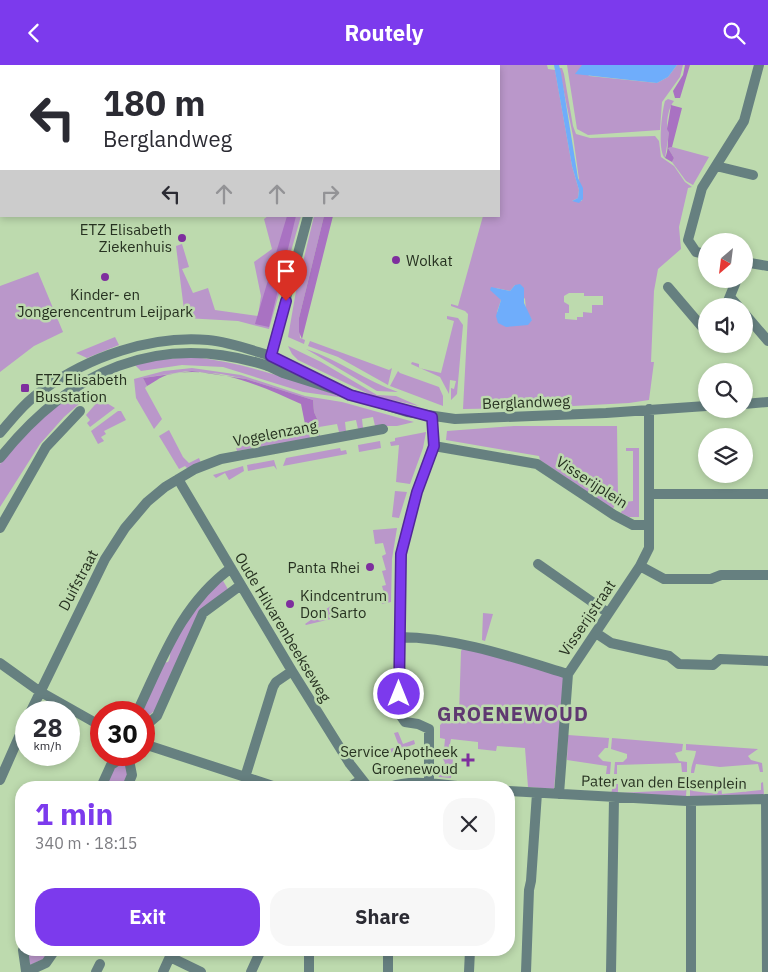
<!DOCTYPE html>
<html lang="en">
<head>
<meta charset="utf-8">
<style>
  :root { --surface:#fff; --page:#f7f7f7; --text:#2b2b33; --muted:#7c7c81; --accent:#7c3aed }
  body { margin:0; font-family:"IBM Plex Sans",sans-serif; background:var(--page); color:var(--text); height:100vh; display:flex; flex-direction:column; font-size:19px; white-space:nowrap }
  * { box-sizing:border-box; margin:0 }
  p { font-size:16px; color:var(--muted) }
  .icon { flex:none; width:28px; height:28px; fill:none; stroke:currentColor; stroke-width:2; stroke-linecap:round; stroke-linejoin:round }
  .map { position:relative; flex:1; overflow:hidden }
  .side { position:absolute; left:15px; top:716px; width:500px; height:175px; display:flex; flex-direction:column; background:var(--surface); border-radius:20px; box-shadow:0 2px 8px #0003 }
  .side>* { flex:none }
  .banner { position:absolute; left:0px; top:0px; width:500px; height:152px; box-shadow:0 2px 8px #0003; background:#fff; color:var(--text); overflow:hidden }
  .needle { width:32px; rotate:208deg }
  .fabs { position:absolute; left:698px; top:168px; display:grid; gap:10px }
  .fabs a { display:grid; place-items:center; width:55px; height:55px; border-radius:50%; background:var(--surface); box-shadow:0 2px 8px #0003; font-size:25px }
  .speed { position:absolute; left:15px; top:636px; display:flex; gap:10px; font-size:25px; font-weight:700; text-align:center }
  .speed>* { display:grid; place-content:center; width:65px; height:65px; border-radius:50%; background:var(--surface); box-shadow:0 2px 8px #0003; line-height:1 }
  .speed small { font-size:12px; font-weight:400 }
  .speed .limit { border:8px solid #d22; background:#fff; color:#111 }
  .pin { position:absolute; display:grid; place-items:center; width:42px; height:42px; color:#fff; margin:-51px -21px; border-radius:50% 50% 50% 0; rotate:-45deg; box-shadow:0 0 5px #0007 }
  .pin .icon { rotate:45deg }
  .me { position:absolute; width:55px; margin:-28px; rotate:0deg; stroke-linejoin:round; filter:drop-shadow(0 0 4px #0008) }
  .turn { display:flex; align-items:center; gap:18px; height:105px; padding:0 20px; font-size:22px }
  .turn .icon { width:65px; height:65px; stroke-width:2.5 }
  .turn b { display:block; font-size:35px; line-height:42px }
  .lanes { display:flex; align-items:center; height:48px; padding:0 20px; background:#0003; justify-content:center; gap:25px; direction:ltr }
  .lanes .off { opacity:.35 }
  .round { display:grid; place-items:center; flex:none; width:52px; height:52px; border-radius:20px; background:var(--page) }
  .overview { display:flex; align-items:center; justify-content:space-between; height:85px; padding:0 20px }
  h1 { font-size:30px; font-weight:700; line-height:38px; color:var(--accent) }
  .cta { display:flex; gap:10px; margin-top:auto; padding:10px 20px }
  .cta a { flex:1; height:58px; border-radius:20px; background:var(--accent); color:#fff; font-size:20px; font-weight:700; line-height:58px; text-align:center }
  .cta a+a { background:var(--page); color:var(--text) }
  header { display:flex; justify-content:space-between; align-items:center; height:65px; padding:0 20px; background:var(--accent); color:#fff; font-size:22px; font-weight:700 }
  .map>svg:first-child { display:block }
  .green { fill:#ba97ca; fill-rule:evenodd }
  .forest { fill:#a972c2 }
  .water { fill:#6fadfb }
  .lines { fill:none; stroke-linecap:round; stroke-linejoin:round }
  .minor { stroke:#668080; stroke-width:10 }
  .tertiary { stroke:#668080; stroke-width:10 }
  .route-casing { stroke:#51269a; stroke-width:12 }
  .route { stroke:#7c3aed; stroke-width:9 }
  .poi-dot { fill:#7e2e9e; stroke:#bddaae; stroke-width:2 }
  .labels { text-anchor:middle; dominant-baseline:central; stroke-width:5; stroke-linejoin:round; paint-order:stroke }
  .poi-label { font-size:15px; fill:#273221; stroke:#bddaae; text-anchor:end }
  .street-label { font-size:15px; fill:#273221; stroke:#bddaae }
  .district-label { font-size:20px; font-weight:bold; letter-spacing:1px; fill:#5f3971; stroke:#bddaae }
</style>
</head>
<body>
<header><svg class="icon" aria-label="back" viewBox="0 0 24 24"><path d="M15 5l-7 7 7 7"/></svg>Routely<svg class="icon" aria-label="search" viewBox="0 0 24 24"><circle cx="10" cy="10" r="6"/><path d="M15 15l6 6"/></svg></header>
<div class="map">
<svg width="768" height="907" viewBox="0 0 768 907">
  <rect width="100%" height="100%" fill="#bddaae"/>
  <path class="green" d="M330 0H547L548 4 555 5 572 101 579 125 578 133 572 136H582L573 71 559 3H562L564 9 573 61 576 69 590 73 655 71 659 76 661 92 674 101 685 117 692 122 688 123 679 162 681 184 658 204 654 226 651 297H654L649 335 629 338 536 343 463 344 468 249 465 246 451 241V239L458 241 483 151H499V1ZM515 220 525 234 526 245 532 255 497 247 501 235 496 223 510 226ZM584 228V231H603V240H592V248L583 247V252H577V255L565 254V248H569V240L564 237V231L569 228Z
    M567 0H582L589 11 657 18 668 12 677 0H683L680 12 662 37 660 65 588 70 577 64Z
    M668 34 674 36C668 43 665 60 669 68L665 93C657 86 662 46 665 36Z
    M672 82 709 92 693 120 686 116 672 97 674 93 668 83Z
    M268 151H301L269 264 238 256 185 253 176 181 182 179 189 202 182 204 193 228 208 223 215 245 258 251 261 231 254 197 272 184 264 154Z
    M314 151H324L299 253 300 273 305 275 304 279 288 272 296 226 297 221H299L298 218Z
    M38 207 63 267 34 281 0 307V221Z
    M447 251 458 253 463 260 457 329 451 335V323L454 324 456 316 450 315 449 329 440 312 411 299 412 297 419 299V303L441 308 454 256 447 254Z
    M115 272 119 280 87 293 76 288Z
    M310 276 389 305 392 303 388 320 338 292 308 281Z
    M288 281 321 297 377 330 396 331 419 341 373 331 298 295 292 289Z
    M306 284C339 295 366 316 398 327L377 326Z
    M194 292C247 298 295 316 346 333L303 327 223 302 182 300 141 306 135 300 153 295Z
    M192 303 241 310 305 331 342 337 414 357 397 361H375L373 352 362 354 363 363 358 364 356 355 345 357 346 366 339 367 337 359 319 362 320 371 315 372 312 363 308 364 310 373 237 386 236 382 306 368 305 359 318 356 314 347 313 335 246 314 221 309 188 306 143 313 147 321 145 323 162 354 154 364 136 333 134 314 164 306Z
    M398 306 400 308 439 322 443 331V341L390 321Z
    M77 324 86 333 64 352 40 379 0 442V399L17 375Z
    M100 334 115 343 90 362 87 358 90 355 86 350Z
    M118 346H121L126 355 104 366 106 369 101 372 104 376 98 379 91 366Z
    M514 361H617L618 433 613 444 540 395 539 391 446 375 447 366Z
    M169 365 183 392 189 398 199 393 201 398 188 404 185 401 179 404 159 371Z
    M426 367 423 383 410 419 396 417 399 380 391 381 390 377 395 376V373Z
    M380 376 381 383 359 387 358 380Z
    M340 383 341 386 346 385 347 389 283 401 286 393Z
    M626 383H639V452H629L621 448 625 437 633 436V386H626Z
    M274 395 277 405 274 401 248 406 247 400Z
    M243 401 244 406 229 415 225 408 216 413 213 410Z
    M395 426 407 427 399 453 392 452Z
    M397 463 392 494 391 537 382 539 381 536 386 535 382 521 386 520 382 506 386 505 382 491 386 489 383 478 375 479 373 465Z
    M222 514 229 526 208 539 157 644 144 654 142 642 163 598 168 597C171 592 170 588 170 583 171 567 211 526 222 514Z
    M332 540 339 552 306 560 305 559Z
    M483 548 493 549 485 576 482 575Z
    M464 582 564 612 554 724 528 722 525 683 497 681 496 686 478 684V677L451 674 449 684 454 685 451 713 439 712 435 704 447 706V701H443L445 698 443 694 445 674 440 673V660L449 651 459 650 461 586Z
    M398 667 403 679 414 675 415 679 404 683 408 695 405 696 400 684 385 690 384 686 399 681 394 668Z
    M568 670 609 673 608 683H605L598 691 603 696 611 697 610 709H606L607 701 567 695Z
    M612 673 683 679 682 686 675 688 679 696 687 697V707H682L681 698 617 700V709H614L615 697H623L627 693V689L611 684Z
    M686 679 758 684 748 691 751 695 762 698 763 707H760L758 699 720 702 696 699 694 708H691C691 699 695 694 696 686L686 685Z
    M125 696 128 708 124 722H104L112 705Z
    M681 716 687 717 686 731 611 730 613 719H618V728L681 725Z
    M690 717H693V726L717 729 719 722H721L722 729 761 725V718L763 717 764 730 690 731Z
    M27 885H51L46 893 30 900Z"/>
  <path class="forest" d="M685 0H690L680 33H675L673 26 683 10Z
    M671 40 682 43 672 82 668 83 674 93 672 97 665 93C669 85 667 77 669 68L667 64Z
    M287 151H296L269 262 255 259Z
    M324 151H333L302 274 299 267V253Z
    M192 306 246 314 313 335 314 347 318 356 305 359 301 339C261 321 213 299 167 310 160 312 153 318 147 321L143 313Z"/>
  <path class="water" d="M554 0H559L561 8 578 113 583 123V134L579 138 572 136 578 133 579 125 572 101Z
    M582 0H677L668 12 657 18 575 9Z
    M520 219 524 223V238L532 255 528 260 506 262 498 258 496 251 501 235 490 225 491 222 510 226 515 220Z"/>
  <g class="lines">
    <path class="minor" d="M716 101 753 110
      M706 189 696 187 688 175 702 123 744 56 759 0
      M744 197 768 201
      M668 222 703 263 706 260
      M731 233 738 241
      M726 241 737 214
      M744 248 768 276
      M271 291 315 313
      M268 301 283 308 407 347 455 354 606 348 706 341
      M744 339 768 337
      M434 381 537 399 614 450 633 460H649V344
      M178 414 292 606 350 699 368 722
      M649 429H768
      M0 463 46 382 80 346
      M538 499 608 548
      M640 501 664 514H711L721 510H768
      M596 568 611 578 669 591 679 599 713 600 720 594 768 596
      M399 572C458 573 512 592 568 609
      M0 598 39 626 101 661
      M30 648 105 494 125 463 147 437 165 422 195 404 221 394 383 364
      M139 648V643C164 590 182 539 231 503
      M144 662 157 651 203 548 241 520
      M144 679 276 722
      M0 715 26 656
      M429 719V664L418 659 405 657 399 648 401 489 417 427 434 381 432 352
      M101 722 111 700 126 690
      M127 722 132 710 128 690
      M242 722 273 622 276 617 292 606
      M349 722 361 715
      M390 722C413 713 445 721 469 722
      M509 726 687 736 768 734
      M559 729 568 609 640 501 649 483V460
      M766 734 767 907
      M23 885 26 906
      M170 892 201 907
      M26 907 46 898 55 885
      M96 907 100 899
      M163 907 173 885
      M251 907 261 885
      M309 907V885
      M388 907V885
      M469 907 470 885
      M526 907 529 825 531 816 537 728
      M611 907 614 733
      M691 907V736"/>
    <path class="tertiary" d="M256 0 257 1
      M0 368C13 353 26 336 43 325 88 292 151 270 208 275 230 277 251 285 271 291
      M0 393C69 306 158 265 268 301L308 151"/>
  </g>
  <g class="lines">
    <g class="route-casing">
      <path id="route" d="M286 236 271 291 350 330 432 352 434 381 417 427 401 489 399 629"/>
    </g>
    <use href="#route" class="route"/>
  </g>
  <g class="poi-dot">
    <circle cx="182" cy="173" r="5"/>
    <circle cx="396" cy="195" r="5"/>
    <circle cx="105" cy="212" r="5"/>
    <rect x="20" y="318" width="10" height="10" rx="2.5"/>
    <circle cx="370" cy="502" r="5"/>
    <circle cx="290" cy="539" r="5"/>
    <path d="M465.5 687.5h5v5h5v5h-5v5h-5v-5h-5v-5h5z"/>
  </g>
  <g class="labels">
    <g class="poi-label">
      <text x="172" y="164">ETZ Elisabeth<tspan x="172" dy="17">Ziekenhuis</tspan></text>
      <text x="406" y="195" text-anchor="start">Wolkat</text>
      <text x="105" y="229" text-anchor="middle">Kinder- en<tspan x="105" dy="17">Jongerencentrum Leijpark</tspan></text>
      <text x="35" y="314" text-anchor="start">ETZ Elisabeth<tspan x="35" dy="17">Busstation</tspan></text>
      <text x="360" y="502">Panta Rhei</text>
      <text x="300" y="530" text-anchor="start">Kindcentrum<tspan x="300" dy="17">Don Sarto</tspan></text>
      <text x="458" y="686">Service Apotheek<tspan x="458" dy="17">Groenewoud</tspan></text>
    </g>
    <g class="street-label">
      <text transform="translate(526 337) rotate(-2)">Berglandweg</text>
      <text transform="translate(275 368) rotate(-11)">Vogelenzang</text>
      <text transform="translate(592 417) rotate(33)">Visserijplein</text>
      <text transform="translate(78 515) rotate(-62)">Duifstraat</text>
      <text transform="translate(587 553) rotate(-56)">Visserijstraat</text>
      <text transform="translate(283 562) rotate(59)">Oude Hilvarenbeekseweg</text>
      <text transform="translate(664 717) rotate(1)">Pater van den Elsenplein</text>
    </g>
    <g class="district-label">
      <text x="513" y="648">GROENEWOUD</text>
    </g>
  </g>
</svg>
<div class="fabs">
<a><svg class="needle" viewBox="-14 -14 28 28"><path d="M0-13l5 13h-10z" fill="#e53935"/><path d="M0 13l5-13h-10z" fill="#7c7c81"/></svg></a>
<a><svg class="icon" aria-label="sound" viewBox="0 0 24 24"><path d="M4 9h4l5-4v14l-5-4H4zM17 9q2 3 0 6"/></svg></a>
<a><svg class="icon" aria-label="search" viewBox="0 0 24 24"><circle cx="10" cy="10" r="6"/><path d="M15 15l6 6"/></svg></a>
<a><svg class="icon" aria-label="layers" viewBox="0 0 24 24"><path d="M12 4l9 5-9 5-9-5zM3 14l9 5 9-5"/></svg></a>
</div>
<div class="speed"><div>28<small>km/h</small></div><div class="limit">30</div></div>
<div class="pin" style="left:286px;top:236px;background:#d93025"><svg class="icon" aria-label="arrive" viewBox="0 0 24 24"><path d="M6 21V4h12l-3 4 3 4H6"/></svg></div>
<svg class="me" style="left:399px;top:629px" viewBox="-20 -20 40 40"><circle r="17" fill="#7c3aed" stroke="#fff" stroke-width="3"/><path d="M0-11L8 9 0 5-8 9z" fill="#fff"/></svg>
<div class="banner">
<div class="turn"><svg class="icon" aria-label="left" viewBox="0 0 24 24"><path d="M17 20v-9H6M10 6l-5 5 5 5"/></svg><div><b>180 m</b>Berglandweg</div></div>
<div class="lanes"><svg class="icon" aria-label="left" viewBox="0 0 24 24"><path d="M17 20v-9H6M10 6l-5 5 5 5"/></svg><svg class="icon off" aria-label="ahead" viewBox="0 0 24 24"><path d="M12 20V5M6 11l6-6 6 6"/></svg><svg class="icon off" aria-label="ahead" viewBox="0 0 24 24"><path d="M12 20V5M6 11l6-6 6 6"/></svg><svg class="icon off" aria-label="right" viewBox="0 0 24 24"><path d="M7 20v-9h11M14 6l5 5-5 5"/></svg></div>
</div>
<section class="side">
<div class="overview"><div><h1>1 min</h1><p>340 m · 18:15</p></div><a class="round"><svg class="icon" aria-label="close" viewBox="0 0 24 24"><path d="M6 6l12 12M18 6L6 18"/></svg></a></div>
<div class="cta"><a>Exit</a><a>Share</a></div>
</section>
</div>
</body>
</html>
